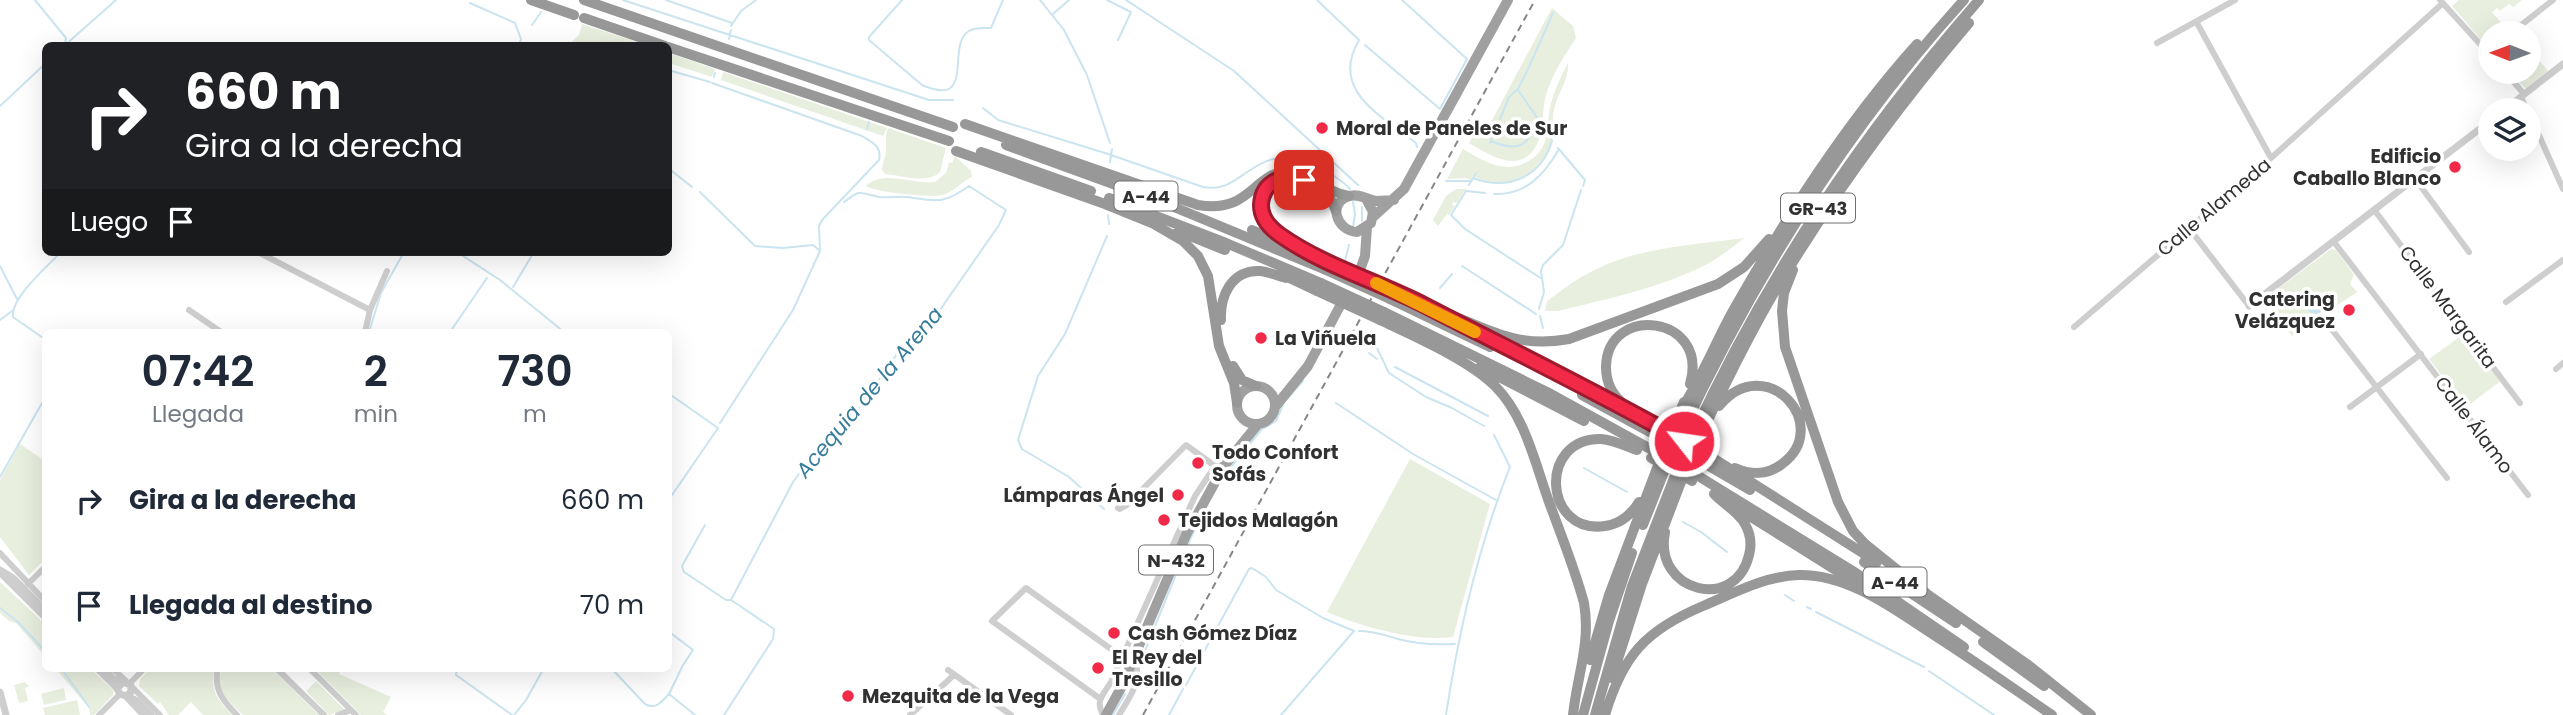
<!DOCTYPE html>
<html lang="es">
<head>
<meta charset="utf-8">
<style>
  :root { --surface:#fff; --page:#f2f2f3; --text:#1f2937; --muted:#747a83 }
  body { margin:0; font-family:Poppins,sans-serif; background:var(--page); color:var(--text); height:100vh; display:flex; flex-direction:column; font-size:26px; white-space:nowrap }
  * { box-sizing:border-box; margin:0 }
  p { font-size:23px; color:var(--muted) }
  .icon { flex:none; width:38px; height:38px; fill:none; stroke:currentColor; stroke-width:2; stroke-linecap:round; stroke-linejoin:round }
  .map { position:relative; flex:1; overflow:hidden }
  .panel { position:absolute; left:42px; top:329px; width:630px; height:343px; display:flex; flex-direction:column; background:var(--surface); border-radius:10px; box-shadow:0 7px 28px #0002 }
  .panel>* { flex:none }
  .banner { position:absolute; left:42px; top:42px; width:630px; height:214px; border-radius:10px; box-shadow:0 7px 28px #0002; background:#202124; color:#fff; overflow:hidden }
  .needle { width:46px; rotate:271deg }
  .buttons { position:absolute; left:2478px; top:21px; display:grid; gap:14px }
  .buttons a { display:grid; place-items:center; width:63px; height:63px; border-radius:50%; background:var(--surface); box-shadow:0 7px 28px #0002; font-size:35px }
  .pin { position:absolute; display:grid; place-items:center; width:60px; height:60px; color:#fff; margin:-30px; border-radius:14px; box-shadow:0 4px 10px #0006 }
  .me { position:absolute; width:77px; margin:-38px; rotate:300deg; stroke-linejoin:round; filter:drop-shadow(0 0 5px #0008) }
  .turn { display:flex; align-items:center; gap:24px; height:147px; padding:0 28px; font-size:32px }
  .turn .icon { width:91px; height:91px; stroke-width:2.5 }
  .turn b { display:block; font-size:49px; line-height:60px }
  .then { display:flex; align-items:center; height:66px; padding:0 28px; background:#0003; gap:14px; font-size:26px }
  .eta { display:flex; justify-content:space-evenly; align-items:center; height:119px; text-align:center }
  .eta b { font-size:42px; font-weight:600; line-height:49px }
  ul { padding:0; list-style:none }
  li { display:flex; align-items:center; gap:21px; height:105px; padding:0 28px }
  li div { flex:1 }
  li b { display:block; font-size:26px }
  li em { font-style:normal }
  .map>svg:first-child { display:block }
  .green { fill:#e9efdf }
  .water { fill:#cae4f0 }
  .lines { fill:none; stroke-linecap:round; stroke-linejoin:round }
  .stream { stroke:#cae4f0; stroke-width:2 }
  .minor { stroke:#cecece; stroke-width:6 }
  .tertiary { stroke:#cecece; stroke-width:7 }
  .trunk { stroke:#a0a0a0; stroke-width:10 }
  .motorway { stroke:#989898; stroke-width:10 }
  .rail { stroke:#868686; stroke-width:2; stroke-dasharray:7 5; stroke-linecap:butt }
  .motorway-bridge { stroke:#989898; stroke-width:10 }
  .route-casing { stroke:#9e1b2f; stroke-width:18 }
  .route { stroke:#f32948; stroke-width:12 }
  .slow { stroke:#f59e0b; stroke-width:12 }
  .poi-dot { fill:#f32948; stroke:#fff; stroke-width:2.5 }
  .labels { text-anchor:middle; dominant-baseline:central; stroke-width:7; stroke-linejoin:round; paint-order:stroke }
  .shield { fill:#fff; stroke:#6f6f6f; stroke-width:2 }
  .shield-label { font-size:18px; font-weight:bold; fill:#313131 }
  .poi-label { font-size:19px; font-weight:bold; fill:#313131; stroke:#fff; text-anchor:start }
  .street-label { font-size:19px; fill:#313131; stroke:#fff }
  .water-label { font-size:21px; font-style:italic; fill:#387d9b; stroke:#fff }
</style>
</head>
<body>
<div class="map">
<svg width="2563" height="715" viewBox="0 0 2563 715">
  <rect width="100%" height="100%" fill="#fff"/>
  <path class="green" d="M2459 0H2522L2513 7 2509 4 2500 11 2497 8 2492 12 2508 31 2490 33V46L2488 48 2452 6Z
    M1552 8 1573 26 1576 38C1565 55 1552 74 1546 95 1542 108 1544 124 1540 137 1526 177 1493 158 1469 143L1476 131 1484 135Z
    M582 24 646 45H568L579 35Z
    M2529 48 2548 71 2526 89 2509 72H2529Z
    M669 53 715 69 712 77 669 63Z
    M1568 63C1569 81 1558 92 1554 109 1552 118 1554 127 1553 136 1547 174 1508 192 1475 177L1477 173 1475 172 1471 180 1466 178 1447 179 1463 149C1485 162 1508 177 1533 158 1538 154 1543 148 1545 141 1548 128 1548 115 1551 103 1555 89 1561 76 1568 63Z
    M723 72 887 128 883 136 721 80Z
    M888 128 946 148 940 172C927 185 901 175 885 174L882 170C882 164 885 159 886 152 887 143 884 137 888 128Z
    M955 156 971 171 972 177C961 182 955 191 943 195 933 198 873 192 866 186 882 169 914 185 935 182L946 173 949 162 952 163Z
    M1456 189H1466L1457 203 1453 202 1452 205 1455 206 1449 215 1447 214 1438 226 1433 220 1446 196Z
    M1745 238C1733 246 1722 256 1709 263 1662 288 1609 298 1559 311H1545L1547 301C1560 292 1573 281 1587 274 1635 247 1692 245 1745 238Z
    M2331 249 2336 250 2354 275 2350 284 2357 292 2335 307H2328L2292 336 2263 300Z
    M2465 333 2501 381 2466 407 2429 359Z
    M20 444 45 461V559L29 575 0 537V480Z
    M1410 459 1490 504 1453 637C1415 642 1362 627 1327 612Z
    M0 582 45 624V656L16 623 9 621 0 613Z
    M56 669H91L113 690V695L94 715H90L89 708Z
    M150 669H215C208 689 219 701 232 715H203L191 702 178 715H169L160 702 158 704 139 686 140 679Z
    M222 669H272L319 715H243C229 701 214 690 222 669Z
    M318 669H341L339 674 391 697 383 712 387 715H361L317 671Z
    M316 681 345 710 329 715 306 691Z
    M25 682 29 686 25 688 28 701 19 703 14 685Z
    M64 688 66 700 44 705 41 694Z
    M77 700 80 715H45L43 708Z"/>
  <path class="water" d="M2307 306a8 8 0 1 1 16 0a8 8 0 1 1-16 0Z"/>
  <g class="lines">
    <path class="stream" d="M35 0 66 38 65 44 68 46
      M623 0 929 100H953
      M666 0 732 23
      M902 0 869 37V40L922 85C977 109 945 45 969 31 975 27 984 28 991 28L1003 0
      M1040 0 1064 30 1087 75 1110 143
      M1107 0 1131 12 1118 40
      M1126 0 1234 71 1358 185
      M1317 0 1359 40C1329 91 1382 116 1416 143L1417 147
      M470 3 515 23 521 39 519 46
      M1053 14 1069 0
      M532 25 541 12
      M731 26 741 11 756 0
      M729 39 731 30
      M1365 45 1440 109 1467 59 1402 0
      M64 46 116 0
      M429 46V45
      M668 70 710 82
      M714 77 715 73
      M712 83 862 136C872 142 882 146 879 160L822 220 819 226 820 251 793 310 720 423
      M1518 90 1538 119
      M0 106 46 63
      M983 108 998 120 1108 154 1203 187C1225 191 1234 180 1252 169 1279 151 1302 154 1328 172 1335 177 1344 182 1350 189
      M1500 119 1509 97 1518 89 1529 67 1553 13
      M867 129 869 122
      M1495 130 1497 125
      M1484 132 1493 135 1490 143
      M1491 141C1519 153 1530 146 1537 117
      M1558 148 1585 180 1583 186
      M1110 162 1112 149
      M668 168 692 187
      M1473 178C1507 191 1541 178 1552 141L1550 135
      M1446 181H1471
      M1469 185 1476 173
      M700 192 755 246 783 248 813 245 819 250
      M1485 193 1466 191 1451 215 1465 229 1542 279
      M1494 194C1526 195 1544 175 1559 149
      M1353 202 1355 214 1353 227
      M1108 215 1109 224
      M1362 221V207
      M457 252 500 280 564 332
      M1344 265 1349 245
      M0 266 17 299
      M1462 266 1536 314
      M513 287 534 252
      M1440 288 1452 274
      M1539 309 1544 292 1541 271 1543 265 1563 245 1581 190
      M1540 316 1543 328
      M0 320 12 311
      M1363 331 1365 335
      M369 332 381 293 404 252
      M450 332 487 278
      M46 340 13 317C10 298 48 266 61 252
      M1370 342 1377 348 1389 373 1426 397 1452 408 1484 426
      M1369 353 1377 359
      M1395 367 1488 416
      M668 393 718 428 668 501
      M1286 400 1303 381
      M1336 403 1413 454 1496 500
      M1584 468 1627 492
      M1227 472 1261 430 1276 421 1283 405
      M0 477 46 396
      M1104 509 1069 477 1022 449 1018 440 1038 376 1065 334 1107 236
      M1683 522 1701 532 1727 552
      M705 525 682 566 684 572 726 600H730
      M1785 595 1794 601
      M1807 607 1811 609
      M0 608 18 622 46 652
      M1816 612 1924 667
      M668 631 693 650 683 665 669 694
      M1359 631C1374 631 1384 635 1398 639 1416 644 1436 645 1455 644
      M1140 663 1192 535 1205 510
      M61 668 89 707
      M457 668 456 675 512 715
      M611 668 645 704C656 710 661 702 669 694L695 715
      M1929 671 1994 715
      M1186 685 1249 569 1252 568 1266 577 1276 590 1323 618 1354 631 1281 715
      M1128 688 1134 677
      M514 715 526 700 544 668
      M724 715 773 639 774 629 731 600 793 482 833 429 855 414 904 344 933 320 999 225 1006 210 969 186C943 205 935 201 907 197 898 196 888 198 879 197 872 196 865 192 858 193 852 195 849 199 844 202
      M1113 715 1125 694
      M1169 715 1183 689
      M1446 715C1459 629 1478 547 1510 467L1494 435"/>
    <path class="minor" d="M2440 0 2490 55
      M2197 23 2271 158
      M2511 33 2553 0
      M2157 43 2235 0
      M2505 72 2524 94
      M2521 97 2527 110
      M2529 113 2563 189
      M2416 180 2469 252
      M2375 211 2520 403
      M2189 228 2249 306
      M2334 242 2528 495
      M258 252 370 310
      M2506 302 2563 260
      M189 310 221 332
      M2326 322 2447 478
      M2074 327 2271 158 2443 3
      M365 332 370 310 387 271
      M2556 369 2563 363
      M2350 407 2421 354
      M1118 508 1120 509 1127 505 1186 445 1215 466H1219
      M0 553 46 602
      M0 573 46 619
      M28 584 46 566
      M96 668 117 689
      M112 668 126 681
      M218 668C213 689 223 701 237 715
      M276 668 324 715
      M309 668 356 715
      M948 670 1011 715
      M130 683 145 668
      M132 687 160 715
      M126 697 143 715
      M1099 698 992 621 1026 588 1122 657
      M99 715 120 694
      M338 715 351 710
      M910 715 954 675
      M1103 715C1095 701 1103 695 1111 682L1195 496 1215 466
      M1119 715C1132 693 1142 682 1135 657"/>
    <path class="tertiary" d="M2504 110 2563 64
      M2249 306 2490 121
      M0 570 13 578 46 611
      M104 668 116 683
      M114 679 131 685V692L126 696 120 694 117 689 123 682
      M0 692 6 715
      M127 696 137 701 151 715"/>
    <path class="trunk" d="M1366 199 1373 212 1371 223 1357 232C1336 231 1327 202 1350 196 1359 193 1368 200 1377 201 1382 201 1388 200 1394 200
      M1373 217 1404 189 1508 0
      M1360 270 1365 256 1367 227
      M1237 405a19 19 0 1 1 38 0a19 19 0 1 1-38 0Z
      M1275 407 1308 366 1340 306
      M1106 715 1121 688 1186 535 1224 466 1258 424"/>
    <path class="motorway" d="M531 0 574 15
      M584 0 953 127
      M584 18 665 46
      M668 47 949 141
      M965 124 1198 205C1252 214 1252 172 1290 171 1311 171 1324 192 1349 196
      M1006 145 1157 200 1326 270
      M956 151 1105 204 1152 223 1183 241 1198 256 1208 276 1219 346 1234 383 1237 403
      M981 152 1091 191
      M1279 179C1270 184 1263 190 1262 201 1258 232 1295 241 1314 255
      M1321 192 1331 200 1336 211
      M1109 198 1226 243 1321 283
      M1252 230 1285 244
      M1178 231 1225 250
      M1793 270 1784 293 1782 311 1785 347 1838 502 1853 531 1865 544 1926 593
      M1281 274 1317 291
      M1394 291 1431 309
      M1390 299 1490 347
      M1427 307C1481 322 1507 350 1569 339L1718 284 1744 267 1769 239
      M1384 312 1547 392 1654 451
      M1221 320C1220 296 1231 270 1260 271 1269 272 1278 276 1286 278
      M1380 320C1414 336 1469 360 1495 386 1525 416 1535 463 1549 502 1561 535 1575 569 1584 603 1591 643 1577 676 1573 715
      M1483 336 1664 430
      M1233 366 1242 380 1256 386
      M1480 367 1584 421
      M1582 395 1659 437
      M1625 405C1613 396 1606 383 1606 367 1607 303 1710 315 1690 384
      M1719 406C1766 349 1834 426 1782 464 1768 475 1751 475 1735 468
      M1682 408C1702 377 1716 341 1734 309 1787 216 1845 124 1917 44
      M1673 429 1684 402
      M1706 430 1708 420C1731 372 1755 323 1783 278 1838 188 1901 103 1969 23
      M1681 434C1755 276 1847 129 1964 0
      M1691 439C1766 276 1861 135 1979 0
      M1637 450C1626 446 1613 440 1601 439 1537 438 1544 535 1605 526 1620 524 1631 515 1639 502
      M1705 453 1877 562
      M1700 461 1750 490
      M1695 474 1856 573 1964 647
      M1724 500 1861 586
      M1643 525 1664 472
      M1665 532C1653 593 1736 612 1749 555 1752 544 1750 533 1745 524 1738 511 1723 504 1714 494
      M1864 562 1956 623
      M1920 589 2027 664 2091 715
      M1983 642 2044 686
      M1590 660 1609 595 1657 468
      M1612 678 1642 584 1681 482
      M1583 715 1609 621 1632 553
      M1595 715 1632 586 1674 478
      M1605 715C1623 655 1646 630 1703 606 1734 593 1765 576 1799 575 1850 574 1896 611 1937 637 1976 662 2014 689 2052 715"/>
    <path class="rail" d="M1143 715 1535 0"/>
    <path class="motorway-bridge" d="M1330 262 1394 291
      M1326 270 1390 299
      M1321 283 1384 312
      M1317 291 1380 320
      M1664 430 1705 453
      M1659 437 1700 461
      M1654 451 1695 474
      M1651 458 1692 481"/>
  </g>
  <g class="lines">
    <g class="route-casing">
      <path id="route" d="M1304 180C1285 173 1262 181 1261 205 1261 218 1270 228 1280 235 1324 266 1377 281 1424 305 1511 350 1599 393 1684 441"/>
    </g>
    <use href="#route" class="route"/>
    <path class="slow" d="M1376 283 1475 332"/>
  </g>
  <g class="poi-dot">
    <circle cx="1322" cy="128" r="7"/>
    <circle cx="2455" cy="167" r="7"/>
    <circle cx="2349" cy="310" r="7"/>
    <circle cx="1261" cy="338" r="7"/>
    <circle cx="1198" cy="463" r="7"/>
    <circle cx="1178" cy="495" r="7"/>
    <circle cx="1164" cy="520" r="7"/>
    <circle cx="1114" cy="633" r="7"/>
    <circle cx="1098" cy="668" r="7"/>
    <circle cx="848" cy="696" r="7"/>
  </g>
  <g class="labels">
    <g class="shield">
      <rect x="1114.5" y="181.5" width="63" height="29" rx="5"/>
      <rect x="1781" y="193.5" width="74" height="29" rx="5"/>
      <rect x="1139" y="545.5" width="74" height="29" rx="5"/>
      <rect x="1863.5" y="567.5" width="63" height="29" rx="5"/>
    </g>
    <g class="shield-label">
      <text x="1146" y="196">A-44</text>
      <text x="1818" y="208">GR-43</text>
      <text x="1176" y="560">N-432</text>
      <text x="1895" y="582">A-44</text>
    </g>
    <g class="poi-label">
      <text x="1336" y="128">Moral de Paneles de Sur</text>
      <text x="2441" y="156" text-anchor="end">Edificio<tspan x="2441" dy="22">Caballo Blanco</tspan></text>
      <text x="2335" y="299" text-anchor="end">Catering<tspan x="2335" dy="22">Velázquez</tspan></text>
      <text x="1275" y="338">La Viñuela</text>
      <text x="1212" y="452">Todo Confort<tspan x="1212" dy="22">Sofás</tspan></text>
      <text x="1164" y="495" text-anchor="end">Lámparas Ángel</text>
      <text x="1178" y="520">Tejidos Malagón</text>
      <text x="1128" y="633">Cash Gómez Díaz</text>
      <text x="1112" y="657">El Rey del<tspan x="1112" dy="22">Tresillo</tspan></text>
      <text x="862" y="696">Mezquita de la Vega</text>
    </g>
    <g class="street-label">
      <text transform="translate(2214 207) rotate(-40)">Calle Alameda</text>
      <text transform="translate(2448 307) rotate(53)">Calle Margarita</text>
      <text transform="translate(2474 425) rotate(53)">Calle Álamo</text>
    </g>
    <g class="water-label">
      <text transform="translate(869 392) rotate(-50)">Acequia de la Arena</text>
    </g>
  </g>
</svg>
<div class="buttons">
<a><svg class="needle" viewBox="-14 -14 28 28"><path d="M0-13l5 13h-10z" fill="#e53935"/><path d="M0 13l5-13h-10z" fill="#747a83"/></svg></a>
<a><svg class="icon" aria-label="layers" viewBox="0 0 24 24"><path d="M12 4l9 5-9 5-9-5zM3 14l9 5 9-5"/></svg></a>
</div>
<div class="pin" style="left:1304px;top:180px;background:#d93025"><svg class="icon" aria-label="arrive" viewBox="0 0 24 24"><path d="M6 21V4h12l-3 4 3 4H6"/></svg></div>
<svg class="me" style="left:1684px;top:441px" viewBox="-20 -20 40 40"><circle r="17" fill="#f32948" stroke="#fff" stroke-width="3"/><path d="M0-11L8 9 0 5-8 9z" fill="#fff"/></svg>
<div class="banner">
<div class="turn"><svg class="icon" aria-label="right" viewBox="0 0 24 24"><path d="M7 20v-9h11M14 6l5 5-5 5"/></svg><div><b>660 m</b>Gira a la derecha</div></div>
<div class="then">Luego<svg class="icon" aria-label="arrive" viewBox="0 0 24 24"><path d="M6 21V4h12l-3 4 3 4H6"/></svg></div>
</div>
<section class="panel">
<div class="eta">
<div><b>07:42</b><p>Llegada</p></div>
<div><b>2</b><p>min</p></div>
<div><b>730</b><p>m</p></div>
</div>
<ul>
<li><svg class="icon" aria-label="right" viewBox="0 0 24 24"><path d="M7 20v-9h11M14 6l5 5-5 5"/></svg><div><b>Gira a la derecha</b></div><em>660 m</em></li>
<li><svg class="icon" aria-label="arrive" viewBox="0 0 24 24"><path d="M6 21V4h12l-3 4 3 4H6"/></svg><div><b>Llegada al destino</b></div><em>70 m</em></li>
</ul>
</section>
</div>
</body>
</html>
